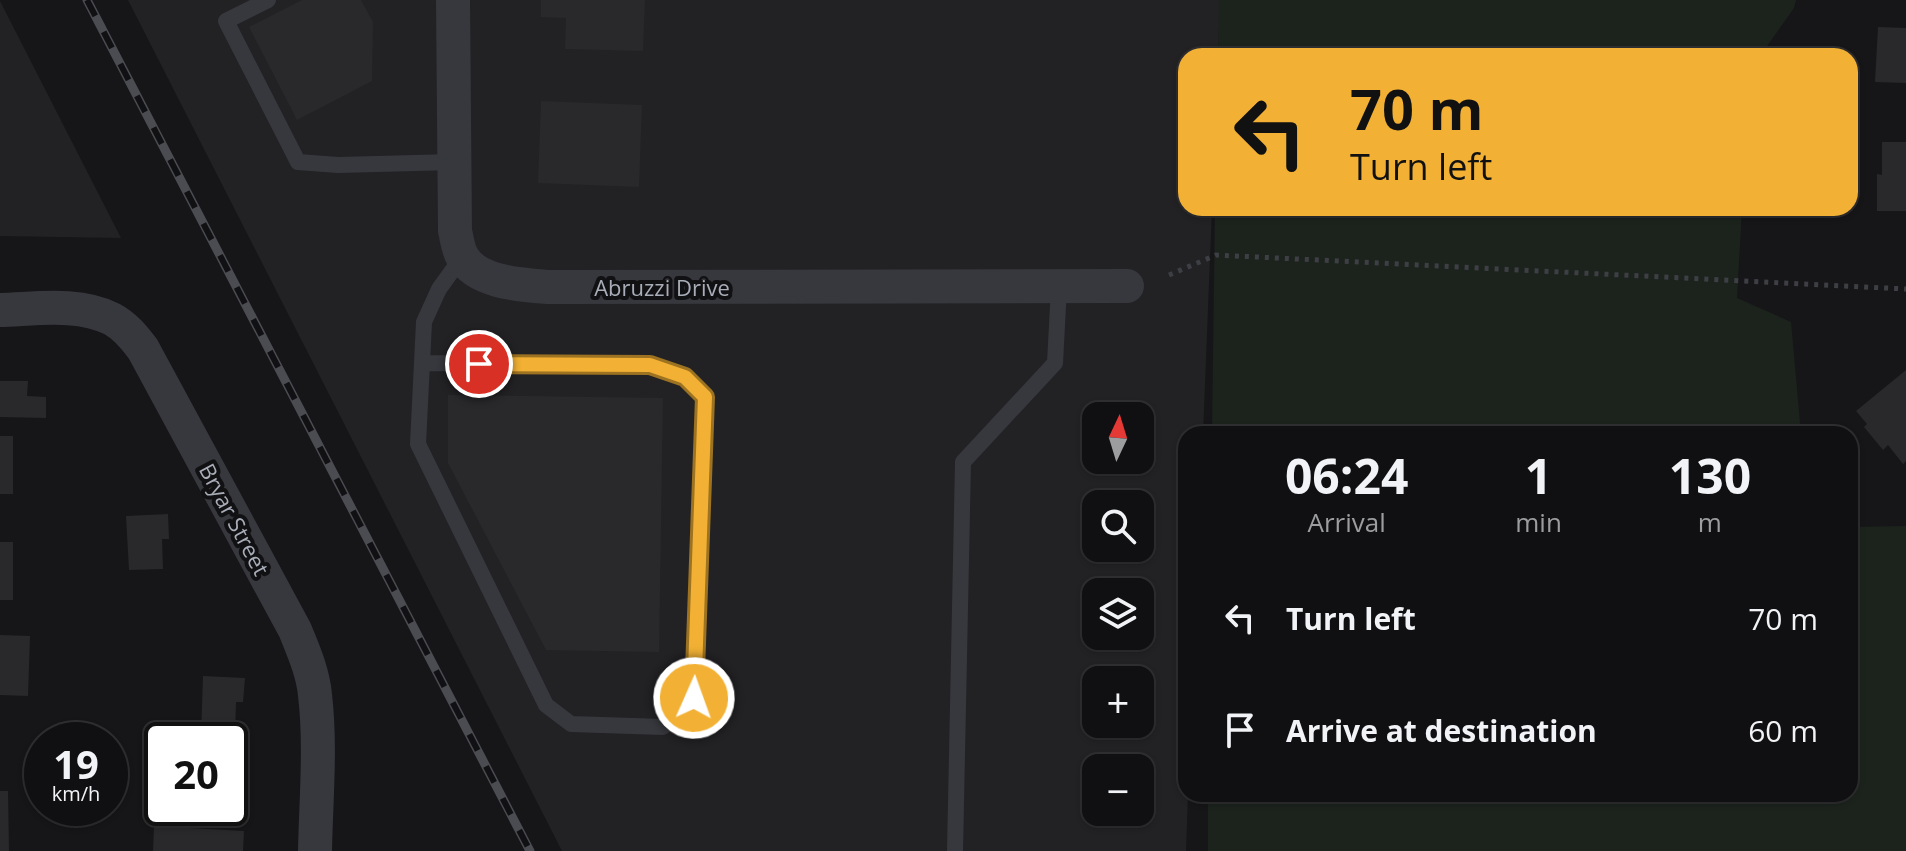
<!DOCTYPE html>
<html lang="en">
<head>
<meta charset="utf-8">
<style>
  :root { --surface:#101012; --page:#1e1e20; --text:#f1f3f6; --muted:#9c9d9f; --line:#303032 }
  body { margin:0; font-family:"Open Sans",sans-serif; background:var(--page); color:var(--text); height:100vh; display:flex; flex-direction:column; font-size:30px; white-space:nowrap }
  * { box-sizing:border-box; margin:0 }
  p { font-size:26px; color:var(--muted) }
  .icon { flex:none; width:44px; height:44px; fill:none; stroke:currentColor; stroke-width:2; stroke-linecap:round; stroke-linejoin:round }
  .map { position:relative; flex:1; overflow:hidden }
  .drawer { position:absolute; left:1178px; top:426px; width:680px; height:376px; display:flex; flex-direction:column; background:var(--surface); border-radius:24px; box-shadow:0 2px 6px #0004,0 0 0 2px var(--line) }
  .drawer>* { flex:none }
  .guide { position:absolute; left:1178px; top:48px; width:680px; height:168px; border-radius:24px; box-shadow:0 2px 6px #0004,0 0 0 2px var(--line); background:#f2b134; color:#111; overflow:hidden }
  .needle { width:52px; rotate:4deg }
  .fabs { position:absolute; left:1082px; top:402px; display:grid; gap:16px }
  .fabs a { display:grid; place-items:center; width:72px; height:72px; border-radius:16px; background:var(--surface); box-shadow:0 2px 6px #0004,0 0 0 2px var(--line); font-size:40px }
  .speed { position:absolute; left:24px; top:722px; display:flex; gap:16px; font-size:40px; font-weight:700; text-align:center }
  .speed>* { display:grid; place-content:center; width:104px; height:104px; border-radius:50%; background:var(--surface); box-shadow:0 2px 6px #0004,0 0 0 2px var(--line); line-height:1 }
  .speed small { font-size:20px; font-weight:400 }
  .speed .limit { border:4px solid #111; border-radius:12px; background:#fff; color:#111 }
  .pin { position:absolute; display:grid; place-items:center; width:68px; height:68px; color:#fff; margin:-34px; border:4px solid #fff; border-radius:50%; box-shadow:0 2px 8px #0007 }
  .me { position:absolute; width:88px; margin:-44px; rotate:2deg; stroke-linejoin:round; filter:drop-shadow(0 0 6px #0008) }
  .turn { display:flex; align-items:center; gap:28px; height:168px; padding:0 40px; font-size:36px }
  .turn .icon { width:104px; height:104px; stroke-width:2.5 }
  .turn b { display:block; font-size:56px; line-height:68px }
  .eta { display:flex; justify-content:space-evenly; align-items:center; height:136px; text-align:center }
  .eta b { font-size:48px; font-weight:700; line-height:56px }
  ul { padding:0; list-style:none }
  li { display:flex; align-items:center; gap:24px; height:112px; padding:0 40px }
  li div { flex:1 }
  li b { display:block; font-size:30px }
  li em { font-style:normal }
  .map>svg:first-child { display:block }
  .built { fill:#222225; fill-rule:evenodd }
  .green { fill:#1c231d }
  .building { fill:#29292c }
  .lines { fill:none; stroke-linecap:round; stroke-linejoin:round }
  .path { stroke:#3d3f44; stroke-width:5; stroke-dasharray:4 6; stroke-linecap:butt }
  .service { stroke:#37383d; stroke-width:16 }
  .minor { stroke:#37383d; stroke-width:34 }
  .rail-casing { stroke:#4a4c52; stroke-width:9 }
  .rail { stroke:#111113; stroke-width:6; stroke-dasharray:18; stroke-linecap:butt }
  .route-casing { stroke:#9d7322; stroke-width:20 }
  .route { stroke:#f2b134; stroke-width:14 }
  .labels { text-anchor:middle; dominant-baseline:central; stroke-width:8; stroke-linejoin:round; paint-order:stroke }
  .street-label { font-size:22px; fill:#a8adb8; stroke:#111113 }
</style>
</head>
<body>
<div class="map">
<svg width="1906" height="851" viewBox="0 0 1906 851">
  <rect width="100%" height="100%" fill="#161618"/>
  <path class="built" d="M128 0H1220L1218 56H1186V208H1212L1203 434H1186V794H1188L1186 851H562ZM1096 416H1140V460H1096ZM1096 504H1140V548H1096ZM1096 592H1140V636H1096ZM1096 680H1140V724H1096ZM1096 768H1140V812H1096Z
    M0 1 121 238 0 236Z"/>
  <path class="green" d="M1219 0H1796L1794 8 1760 56H1218Z
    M1215 208H1742L1737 298 1791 322 1801 434H1212Z
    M1850 525 1853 527 1906 526V851H1208V794H1850Z"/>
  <path class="building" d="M302 0H361L373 22 372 81 297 120 249 27Z
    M541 0H645L643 51 565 49 566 18 541 17Z
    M1878 27 1906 28V83L1875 82Z
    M541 101 642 105 639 187 538 183Z
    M1882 142H1906V211H1877V174L1882 175Z
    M1906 370V461L1903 464 1888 445 1883 450 1864 427 1867 424 1856 411Z
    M0 381H28L27 396 46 397V418L0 417Z
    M448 395 663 398 659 652 546 650 448 463Z
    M0 436H13V494H0Z
    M168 514 169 539H162L163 569 129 570 126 516Z
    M0 542H13V600H0Z
    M0 635 30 636 28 696 0 695Z
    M203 676 245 678 243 702H236L235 736H201Z
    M230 755H250L249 780H242L241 810 230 809Z
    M0 791H8L9 851H0Z
    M154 826 244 831 243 851H153Z"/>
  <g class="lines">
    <path class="path" d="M1169 275 1216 255 1906 289"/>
    <path class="service" d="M268 0 226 21 298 162 338 165 454 162
      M422 363 650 365 685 377 705 397 694 698 663 727 571 724 546 705 418 444 424 322 439 289 462 257
      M955 851 963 462 1055 363 1059 287"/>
    <path class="minor" d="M453 0 455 231C457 239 458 249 462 256 476 283 522 285 549 287L1127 286
      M0 310C36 309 79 302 112 319 125 326 134 337 143 349L295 630C303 650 313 672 315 695 321 746 316 799 315 851"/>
    <g class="rail-casing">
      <path id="rail" d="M87 0 530 851"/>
    </g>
    <use href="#rail" class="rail"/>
  </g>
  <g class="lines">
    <g class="route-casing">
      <path id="route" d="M479 364 650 365 685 377 705 397 694 698"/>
    </g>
    <use href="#route" class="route"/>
  </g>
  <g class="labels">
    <g class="street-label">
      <text x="662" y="287">Abruzzi Drive</text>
      <text transform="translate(235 519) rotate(62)">Bryar Street</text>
    </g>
  </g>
</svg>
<div class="fabs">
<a><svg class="needle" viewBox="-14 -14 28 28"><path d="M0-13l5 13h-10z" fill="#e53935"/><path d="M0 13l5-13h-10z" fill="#9c9d9f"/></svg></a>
<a><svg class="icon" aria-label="search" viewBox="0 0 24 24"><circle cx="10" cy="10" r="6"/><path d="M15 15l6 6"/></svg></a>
<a><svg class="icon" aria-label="layers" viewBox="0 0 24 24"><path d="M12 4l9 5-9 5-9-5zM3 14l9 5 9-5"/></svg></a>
<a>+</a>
<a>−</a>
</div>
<div class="speed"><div>19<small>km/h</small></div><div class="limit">20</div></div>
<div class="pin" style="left:479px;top:364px;background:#d93025"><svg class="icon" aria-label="arrive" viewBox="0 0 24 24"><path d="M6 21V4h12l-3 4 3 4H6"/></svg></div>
<svg class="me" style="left:694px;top:698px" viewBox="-20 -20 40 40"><circle r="17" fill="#f2b134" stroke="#fff" stroke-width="3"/><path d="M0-11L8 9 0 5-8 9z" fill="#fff"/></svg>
<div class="guide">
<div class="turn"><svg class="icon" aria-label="left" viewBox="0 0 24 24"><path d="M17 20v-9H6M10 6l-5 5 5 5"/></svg><div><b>70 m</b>Turn left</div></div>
</div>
<section class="drawer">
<div class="eta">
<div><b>06:24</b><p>Arrival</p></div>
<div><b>1</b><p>min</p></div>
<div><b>130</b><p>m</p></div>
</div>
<ul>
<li><svg class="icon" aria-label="left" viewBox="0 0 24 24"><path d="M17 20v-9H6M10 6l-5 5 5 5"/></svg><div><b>Turn left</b></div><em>70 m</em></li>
<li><svg class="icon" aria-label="arrive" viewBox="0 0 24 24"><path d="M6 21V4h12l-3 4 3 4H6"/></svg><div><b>Arrive at destination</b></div><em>60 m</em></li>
</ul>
</section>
</div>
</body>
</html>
